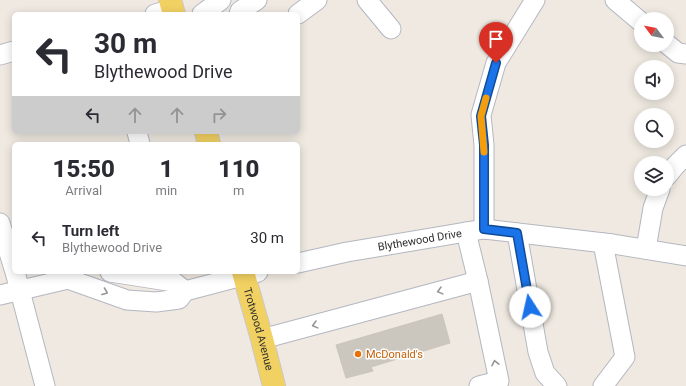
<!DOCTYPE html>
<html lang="en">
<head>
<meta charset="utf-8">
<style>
  :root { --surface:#fff; --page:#f2f2f3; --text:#2b2b33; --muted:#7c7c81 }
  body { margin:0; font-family:Roboto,sans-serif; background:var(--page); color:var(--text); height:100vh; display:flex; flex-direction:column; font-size:15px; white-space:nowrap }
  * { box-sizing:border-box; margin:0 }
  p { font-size:13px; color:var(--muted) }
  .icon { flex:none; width:22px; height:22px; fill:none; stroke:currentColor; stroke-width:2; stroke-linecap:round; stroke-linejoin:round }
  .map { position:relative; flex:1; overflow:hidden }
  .panel { position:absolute; left:12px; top:142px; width:288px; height:132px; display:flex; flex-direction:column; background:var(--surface); border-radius:6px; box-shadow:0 2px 10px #0003 }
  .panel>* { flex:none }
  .hud { position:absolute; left:12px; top:12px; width:288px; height:122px; border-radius:6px; box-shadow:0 2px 10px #0003; background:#fff; color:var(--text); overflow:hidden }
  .needle { width:26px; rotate:302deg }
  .buttons { position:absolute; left:634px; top:12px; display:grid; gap:8px }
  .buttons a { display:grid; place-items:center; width:40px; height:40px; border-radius:50%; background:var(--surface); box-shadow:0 2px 10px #0003; font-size:20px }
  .pin { position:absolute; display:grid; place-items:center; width:34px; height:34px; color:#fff; margin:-41px -17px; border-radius:50% 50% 50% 0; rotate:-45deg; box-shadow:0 0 4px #0007 }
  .pin .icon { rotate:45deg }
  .me { position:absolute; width:44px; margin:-22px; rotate:350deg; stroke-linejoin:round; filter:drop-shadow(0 0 3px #0008) }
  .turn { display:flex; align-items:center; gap:14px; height:84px; padding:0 16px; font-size:18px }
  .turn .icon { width:52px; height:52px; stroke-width:2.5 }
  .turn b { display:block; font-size:28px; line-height:34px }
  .lanes { display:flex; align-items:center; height:38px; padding:0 16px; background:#0003; justify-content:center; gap:20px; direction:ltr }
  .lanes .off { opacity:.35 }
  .eta { display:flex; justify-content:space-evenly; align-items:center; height:68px; text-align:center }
  .eta b { font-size:24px; font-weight:800; line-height:28px }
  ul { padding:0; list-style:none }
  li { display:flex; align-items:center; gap:12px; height:56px; padding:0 16px }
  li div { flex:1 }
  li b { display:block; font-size:15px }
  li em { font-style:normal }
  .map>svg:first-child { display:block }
  .building { fill:#cbc7bf; stroke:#cbc5ba }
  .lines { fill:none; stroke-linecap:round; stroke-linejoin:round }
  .minor-casing { stroke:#b4b7c1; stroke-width:21 }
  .major-casing { stroke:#c9c9c9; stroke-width:24 }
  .minor { stroke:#fff; stroke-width:19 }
  .major { stroke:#f2d163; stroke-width:22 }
  .oneway { stroke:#969696 }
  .route-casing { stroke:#114b97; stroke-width:10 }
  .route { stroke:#1a73e8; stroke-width:7 }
  .slow { stroke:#f59e0b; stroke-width:7 }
  .food-dot { fill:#e8710a; stroke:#fff; stroke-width:1.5 }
  .labels { text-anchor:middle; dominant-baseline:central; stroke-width:3; stroke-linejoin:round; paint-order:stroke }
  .street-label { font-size:11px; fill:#2e2e2e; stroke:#fff }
  .food-label { font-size:11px; fill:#c56008; stroke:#fff; text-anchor:start }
</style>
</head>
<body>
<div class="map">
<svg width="686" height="386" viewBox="0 0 686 386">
  <rect width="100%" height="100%" fill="#efe9e1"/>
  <path class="building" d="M442 314 450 343 371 367 373 371 346 378 336 345Z"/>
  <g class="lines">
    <g class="minor-casing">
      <g id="minor">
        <path d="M367 0 391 29"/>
        <path d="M615 0 641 22"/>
        <path d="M155 14 173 9"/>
        <path d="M202 14 221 0"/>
        <path d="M239 14 240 11 257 0"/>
        <path d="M298 14 317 0"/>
        <path d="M667 44 678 53 686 54"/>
        <path d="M0 55 14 51"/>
        <path d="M137 132 140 144"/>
        <path d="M667 176 675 166 686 155"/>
        <path d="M0 223 14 269"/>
        <path d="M484 229V145L481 115 496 63 535 0"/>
        <path d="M466 232 478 281 499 381 479 386"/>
        <path d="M517 233 538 352 545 373 557 386"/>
        <path d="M646 249 653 208 660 189"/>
        <path id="s1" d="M298 263 347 252 484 229 613 244 686 256"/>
        <path d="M15 272 45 386"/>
        <path d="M110 272 174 282 185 291"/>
        <path d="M0 295 68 279 127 300 156 302 179 299 185 291 258 272"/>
        <path d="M262 339 478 281"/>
        <path d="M603 386 625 357 603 243"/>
      </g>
    </g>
    <g class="major-casing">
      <g id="major">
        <path d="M170 0 174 14"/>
        <path d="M206 132 209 144"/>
        <path id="s2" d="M243 272 262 339 274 386"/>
      </g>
    </g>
    <use href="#minor" class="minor"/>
    <use href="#major" class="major"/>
  </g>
  <defs><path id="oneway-chevron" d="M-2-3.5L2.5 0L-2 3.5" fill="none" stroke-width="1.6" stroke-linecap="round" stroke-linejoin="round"/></defs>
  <g class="oneway">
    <use href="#oneway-chevron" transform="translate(440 291) rotate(165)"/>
    <use href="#oneway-chevron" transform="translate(105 292) rotate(21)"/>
    <use href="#oneway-chevron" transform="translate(315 325) rotate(165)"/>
    <use href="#oneway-chevron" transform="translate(495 363) rotate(-102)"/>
  </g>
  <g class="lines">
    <g class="route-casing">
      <path id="route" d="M496 63 481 116 484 145V229L517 233 530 307"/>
    </g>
    <use href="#route" class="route"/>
    <path class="slow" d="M484 152 481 116 486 98"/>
  </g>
  <circle class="food-dot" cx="358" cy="354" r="4"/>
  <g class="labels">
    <g class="street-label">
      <text stroke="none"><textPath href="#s1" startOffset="124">Blythewood Drive</textPath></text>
      <text stroke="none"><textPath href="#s2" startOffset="59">Trotwood Avenue</textPath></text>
    </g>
    <g class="food-label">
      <text x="366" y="354">McDonald's</text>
    </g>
  </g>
</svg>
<div class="buttons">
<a><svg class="needle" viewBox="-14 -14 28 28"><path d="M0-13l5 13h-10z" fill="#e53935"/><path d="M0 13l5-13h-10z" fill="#7c7c81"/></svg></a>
<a><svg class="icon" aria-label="sound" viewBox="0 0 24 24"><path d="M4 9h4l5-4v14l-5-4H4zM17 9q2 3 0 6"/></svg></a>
<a><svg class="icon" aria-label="search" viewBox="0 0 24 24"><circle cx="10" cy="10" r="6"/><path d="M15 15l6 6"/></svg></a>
<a><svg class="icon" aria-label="layers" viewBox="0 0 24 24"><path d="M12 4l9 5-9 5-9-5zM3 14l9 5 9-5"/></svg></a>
</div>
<div class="pin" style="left:496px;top:63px;background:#d93025"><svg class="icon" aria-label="arrive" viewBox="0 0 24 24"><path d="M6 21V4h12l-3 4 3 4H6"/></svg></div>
<svg class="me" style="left:530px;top:307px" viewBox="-20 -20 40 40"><circle r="19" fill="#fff"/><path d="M0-13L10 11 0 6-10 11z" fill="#1a73e8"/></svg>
<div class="hud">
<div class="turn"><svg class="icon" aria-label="left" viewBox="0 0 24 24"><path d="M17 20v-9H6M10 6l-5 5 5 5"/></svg><div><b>30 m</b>Blythewood Drive</div></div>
<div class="lanes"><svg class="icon" aria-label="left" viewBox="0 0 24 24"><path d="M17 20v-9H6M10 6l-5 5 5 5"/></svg><svg class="icon off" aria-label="ahead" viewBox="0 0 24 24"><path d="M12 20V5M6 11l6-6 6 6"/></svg><svg class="icon off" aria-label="ahead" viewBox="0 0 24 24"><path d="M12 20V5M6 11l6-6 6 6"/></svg><svg class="icon off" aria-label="right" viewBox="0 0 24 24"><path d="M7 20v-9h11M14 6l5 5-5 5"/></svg></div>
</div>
<section class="panel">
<div class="eta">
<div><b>15:50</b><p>Arrival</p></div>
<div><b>1</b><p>min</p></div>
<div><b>110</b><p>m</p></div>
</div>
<ul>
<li><svg class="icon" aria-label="left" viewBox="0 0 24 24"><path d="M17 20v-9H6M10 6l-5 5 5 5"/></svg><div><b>Turn left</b><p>Blythewood Drive</p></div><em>30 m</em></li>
</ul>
</section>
</div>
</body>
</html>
